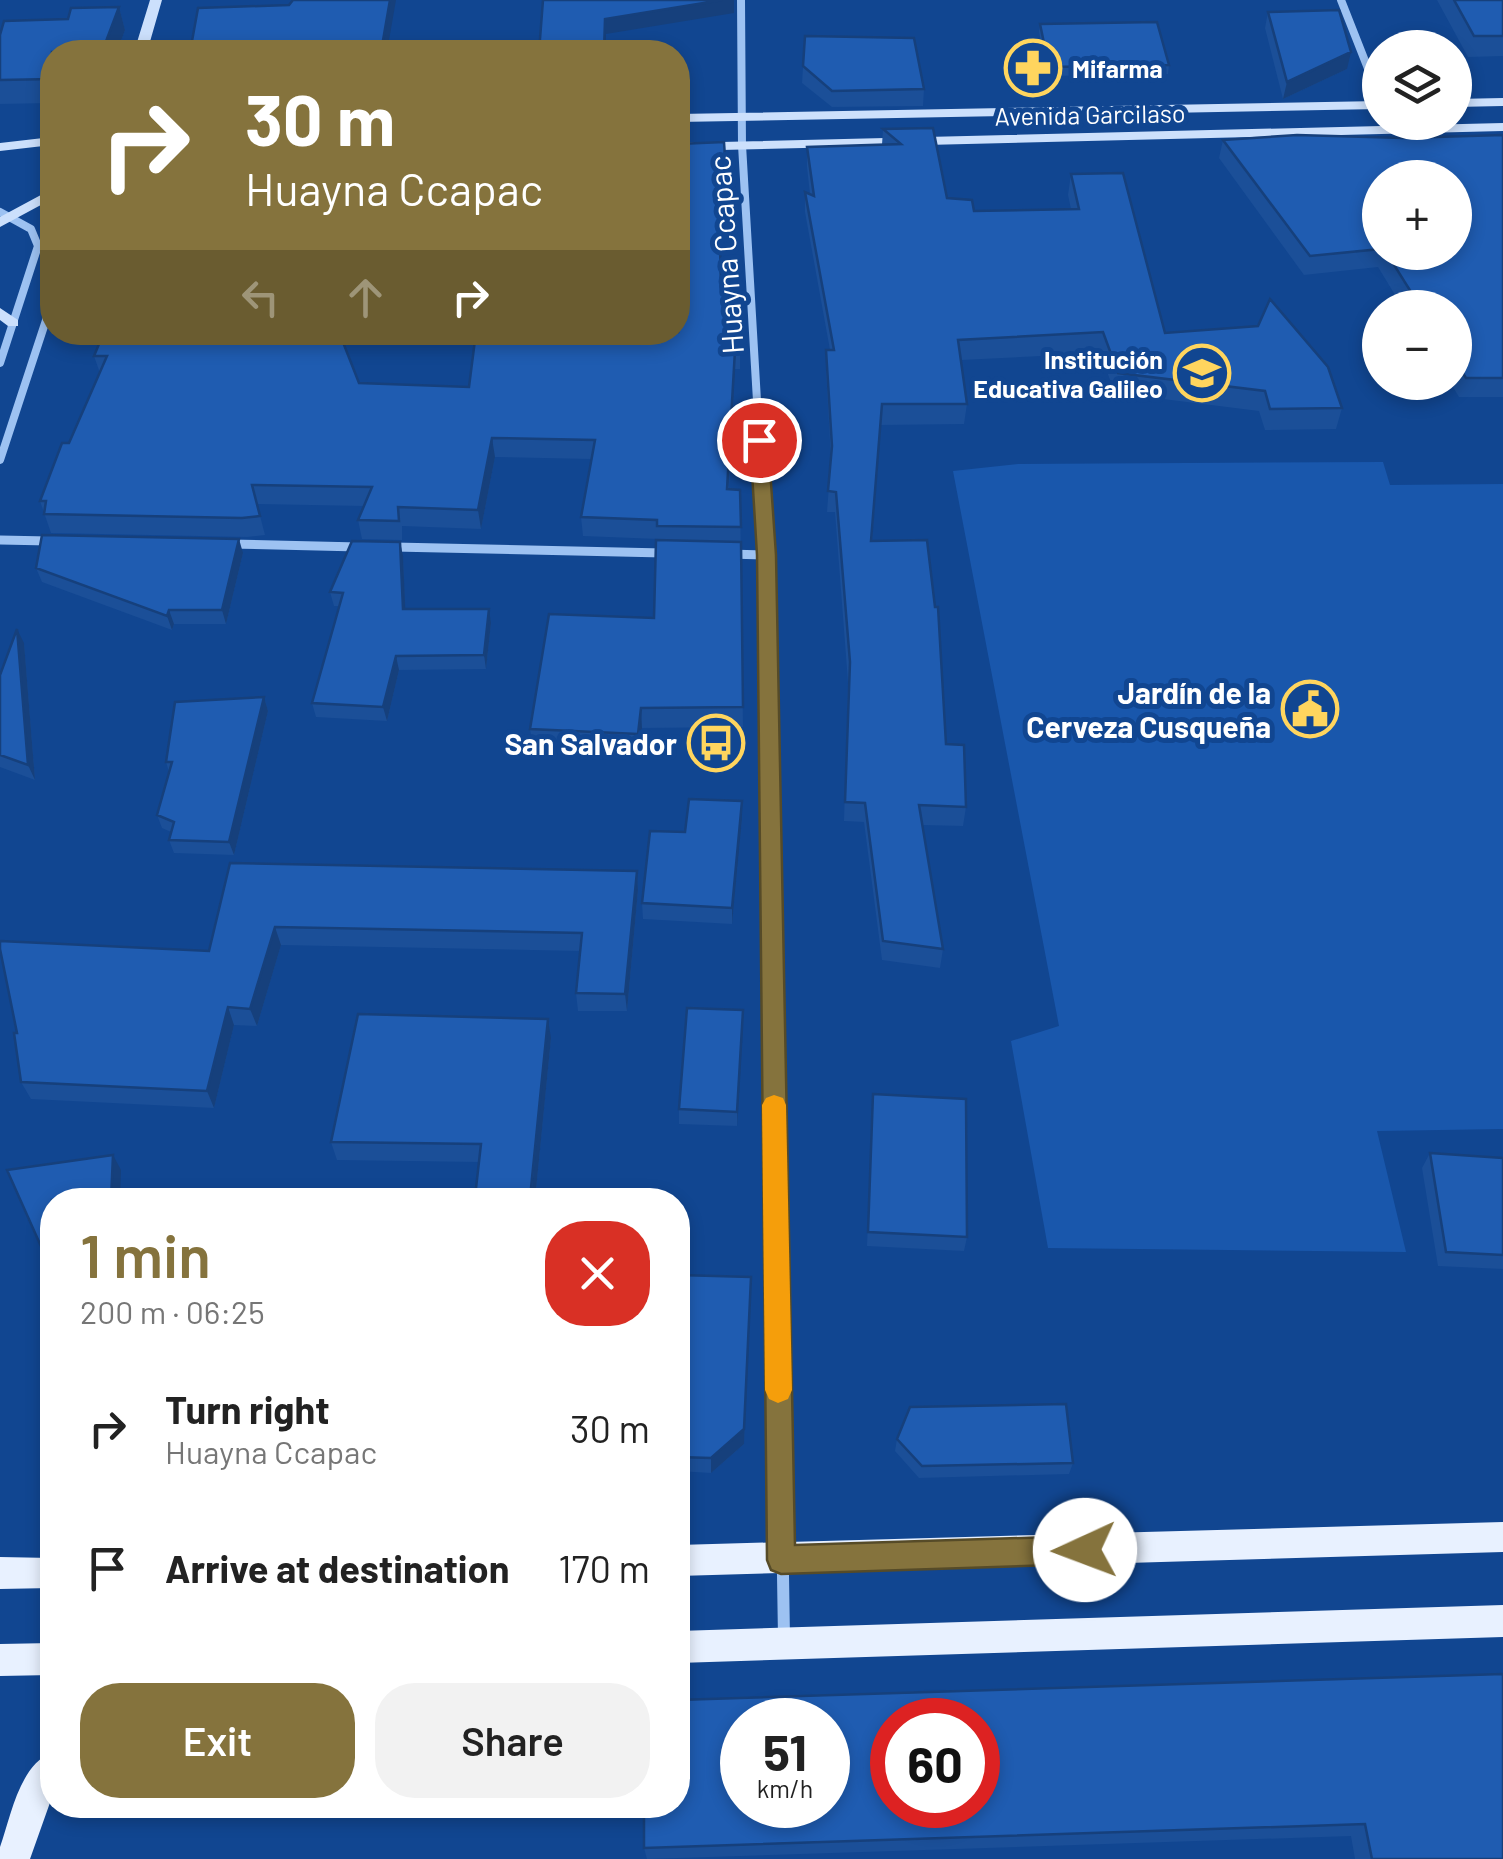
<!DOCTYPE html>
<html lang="en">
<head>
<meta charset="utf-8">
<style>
  :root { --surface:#fff; --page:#f2f2f2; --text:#222; --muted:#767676; --accent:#85733d }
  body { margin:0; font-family:Barlow,sans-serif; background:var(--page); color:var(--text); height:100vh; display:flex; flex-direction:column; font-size:38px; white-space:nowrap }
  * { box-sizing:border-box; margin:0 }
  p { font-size:32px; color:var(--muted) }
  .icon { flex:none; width:55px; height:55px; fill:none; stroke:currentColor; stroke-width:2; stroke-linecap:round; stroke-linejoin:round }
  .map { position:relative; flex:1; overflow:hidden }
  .drawer { position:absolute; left:40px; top:1188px; width:650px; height:630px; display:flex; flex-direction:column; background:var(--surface); border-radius:40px; box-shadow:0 5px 15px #0003 }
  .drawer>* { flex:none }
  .guide { position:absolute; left:40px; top:40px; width:650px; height:305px; border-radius:40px; box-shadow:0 5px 15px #0003; background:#85733d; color:#fff; overflow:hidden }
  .buttons { position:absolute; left:1362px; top:30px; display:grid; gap:20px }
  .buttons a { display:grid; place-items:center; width:110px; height:110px; border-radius:50%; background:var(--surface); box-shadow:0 5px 15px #0003; font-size:50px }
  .speed { position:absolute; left:720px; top:1698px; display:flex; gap:20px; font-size:50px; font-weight:700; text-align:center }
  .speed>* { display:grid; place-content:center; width:130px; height:130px; border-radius:50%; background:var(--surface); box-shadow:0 5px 15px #0003; line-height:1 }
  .speed small { font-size:25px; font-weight:400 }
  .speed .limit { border:15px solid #d22; background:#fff; color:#111 }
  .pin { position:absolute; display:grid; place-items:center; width:85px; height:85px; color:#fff; margin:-42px; border:5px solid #fff; border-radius:50%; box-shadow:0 2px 10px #0007 }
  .me { position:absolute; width:110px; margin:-55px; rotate:268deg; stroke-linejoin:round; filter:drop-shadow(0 0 8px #0008) }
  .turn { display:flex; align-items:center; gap:35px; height:210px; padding:0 40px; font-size:45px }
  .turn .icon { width:130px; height:130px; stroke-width:2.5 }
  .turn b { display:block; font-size:70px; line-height:85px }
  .lanes { display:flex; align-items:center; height:95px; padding:0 40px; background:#0003; justify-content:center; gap:50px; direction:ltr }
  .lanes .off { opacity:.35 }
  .round { display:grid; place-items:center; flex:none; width:105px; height:105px; border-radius:40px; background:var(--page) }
  .head { display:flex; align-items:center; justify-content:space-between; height:170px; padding:0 40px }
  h1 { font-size:60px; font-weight:600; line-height:75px; color:var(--accent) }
  .primary-button { display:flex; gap:20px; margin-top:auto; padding:20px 40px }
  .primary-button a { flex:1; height:115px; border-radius:40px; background:var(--accent); color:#fff; font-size:40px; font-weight:600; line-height:115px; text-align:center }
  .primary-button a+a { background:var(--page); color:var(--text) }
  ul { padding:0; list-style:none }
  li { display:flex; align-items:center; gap:30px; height:140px; padding:0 40px }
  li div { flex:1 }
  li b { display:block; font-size:38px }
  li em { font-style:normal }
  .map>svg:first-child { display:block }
  .green { fill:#1957ac }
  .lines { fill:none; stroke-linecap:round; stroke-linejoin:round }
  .pedestrian { stroke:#9dc2f2; stroke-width:9 }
  .minor-far2 { stroke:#9dc2f2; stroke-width:8 }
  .minor-far1 { stroke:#9dc2f2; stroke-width:9 }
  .minor { stroke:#9dc2f2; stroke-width:12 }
  .secondary { fill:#cce0fc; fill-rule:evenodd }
  .primary { fill:#e8f1ff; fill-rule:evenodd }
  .wall { fill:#1b4f98; fill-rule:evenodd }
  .shaded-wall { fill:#16407c }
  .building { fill:#1f5cb1; stroke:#16407c; stroke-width:2.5; fill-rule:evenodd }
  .route { fill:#85733d; stroke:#564b28; stroke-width:2.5 }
  .slow { fill:#f59e0b }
  .labels { text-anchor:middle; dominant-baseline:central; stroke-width:10; stroke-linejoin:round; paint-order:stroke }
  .far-poi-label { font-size:25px; font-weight:bold; fill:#fff; stroke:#114691; text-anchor:start }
  .far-street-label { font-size:25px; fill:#fff; stroke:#114691 }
  .street-label { font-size:30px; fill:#fff; stroke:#114691 }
  .poi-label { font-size:30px; font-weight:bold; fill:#fff; stroke:#114691; text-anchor:end }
</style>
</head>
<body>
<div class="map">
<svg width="1503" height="1859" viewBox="0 0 1503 1859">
  <rect width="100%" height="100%" fill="#114691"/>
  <path class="green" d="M1383 462 1390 485 1503 484V1129L1377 1131 1406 1252 1048 1248 1011 1041 1059 1026 953 471 1018 464Z"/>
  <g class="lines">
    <path class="pedestrian" d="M0 540 49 541
      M229 544 359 547
      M394 547 664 553
      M729 554 766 555"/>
    <path class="minor-far2" d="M741 0 742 145 761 469
      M1341 0 1380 99
      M0 212 31 229 38 246 0 363
      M0 460 52 302"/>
    <path class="minor-far1" d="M761 467 766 555 775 1075"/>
    <path class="minor" d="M775 1073 784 1638"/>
    <path class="secondary" d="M150 0H162L147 52H134Z
      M1503 98V106L1455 107V99Z
      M1380 101V109L678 122V114Z
      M1503 123V131L678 151V143Z
      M52 137V145L0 151V143Z
      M52 189V199L0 227V217Z
      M0 308 18 320V326H8L0 320Z"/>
    <path class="primary" d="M1503 1522V1552L678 1576V1545Z
      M0 1557 52 1558V1588L0 1589Z
      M1503 1605V1637L678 1663V1631Z
      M52 1643V1675L0 1676V1644Z
      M52 1752V1797L30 1859H0V1847C11 1816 19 1766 52 1752Z"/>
  </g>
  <path class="wall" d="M1437 0H1503V56L1468 57Z
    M119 7 125 30 117 52H52V103L0 104V35Z
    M1268 12 1347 69 1283 99 1265 28Z
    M1040 24 1169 65 1168 74 1048 76 1039 32Z
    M805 36 924 89 923 106 832 107 802 83Z
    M933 128 947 198 974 211 1071 209 1068 195 1071 174 1165 333 1342 408 1336 429 1265 430 1259 411 1115 393 1100 353 961 360 967 404 964 424 881 425 872 541 946 744 966 807 963 826 922 825 943 949 940 968 882 960 864 822 844 821 848 682 835 512H827L831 459 826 371V350H830L805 212V192L810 194 807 167V147L882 145 883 129Z
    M1503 135V397H1459L1450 382H1455V308H1403L1378 267 1304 275 1219 158 1223 140ZM1380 178 1455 252H1380Z
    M678 144 728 203V222H720L721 287H740V369H735L729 489 740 490 743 727 642 728 640 754 533 749 530 729 654 618 658 539 583 536 581 517 591 459 495 457 481 529 402 526V540L362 539 358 520 364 506 257 504 265 535 247 537 51 533 40 501 69 443 100 373 94 356 104 332 359 383 469 387Z
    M243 553 226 624H174L172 630 42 582 36 568Z
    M403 556 405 609 491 623 486 669 399 670 387 721 316 717 312 703 340 606H334L330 592Z
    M24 643 35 780 0 767V675Z
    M264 697 268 711 234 855 174 853 169 840 171 832 162 828 157 815 169 772 166 762Z
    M742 818 732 924 643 919 642 903 685 832Z
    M230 863 637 871 638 890 627 1011H578L576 993 580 951 281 945 257 1026 234 1025 214 1108 31 1099 21 1082 17 1033 209 951Z
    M743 1026 737 1126 679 1124V1109Z
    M551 1038 535 1200H475L479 1162 337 1160 331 1142Z
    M873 1094 967 1237 964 1251 867 1246Z
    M1430 1153 1503 1158V1269L1438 1266 1422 1168Z
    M678 1275 751 1294 744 1444 711 1473 678 1471Z
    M897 1439 1073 1463 1069 1474 919 1478 895 1451Z
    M1503 1674V1859H1355L1351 1836 647 1859 644 1848Z"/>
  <path class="shaded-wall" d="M390 0H396L387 52H381Z
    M722 0H734V13L606 34V52H604L605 19Z
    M119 7 125 30 117 52H102Z
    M1351 52 1347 69 1283 99 1287 82Z
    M735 350V369L727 508V489Z
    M492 438 495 457 481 529 478 510Z
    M239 539 243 553 226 624 222 610Z
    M400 542 403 556 406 624 403 609Z
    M489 609 491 623 486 669 484 655Z
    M169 610 174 624 172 630 167 616Z
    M17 629 24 643 35 780 28 765Z
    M396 656 399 670 387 721 383 707Z
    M264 697 268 711 234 855 229 842Z
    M641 708 642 728 640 754 638 734Z
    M742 801V818L732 924V908Z
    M637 871 638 890 627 1011 625 994Z
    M275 927 281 945 257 1026 250 1009Z
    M228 1007 234 1025 214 1108 207 1091Z
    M743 1010V1026L737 1126V1112Z
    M548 1019 551 1038 535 1200H531Z
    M113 1155 121 1170 120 1200H111Z
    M751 1294 744 1444 711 1473V1458Z"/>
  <path class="building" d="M293 0H390L381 52H190L198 8 289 5Z
    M543 0H722L605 19 604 52H539Z
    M1454 0H1503V36H1474Z
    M119 7 102 52H52V79L0 80V35L4 21 68 19 71 8Z
    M1339 10 1351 52 1287 82 1268 12Z
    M1157 22 1169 65 1049 67 1040 24Z
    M805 36 914 38 924 89 832 91 803 66Z
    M933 128 947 198 972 200 974 211 1079 209 1071 174 1123 173 1165 333 1258 326 1270 299 1328 367 1342 408 1270 409 1265 391 1118 373 1103 332 958 340 967 404H882L871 541 927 540 935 607H938L946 744 964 745 966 807 919 805 943 949 883 941 865 803 845 802 850 662 836 492 828 491 832 446 826 350H834L805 192 814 196 807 147 901 144 883 129Z
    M1297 135 1403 138 1503 135V378H1466L1455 361V308H1421L1386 252H1455V178H1380V249L1310 256 1223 140Z
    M724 142 728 203 719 204 721 287H740V350H735L727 489 740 490 741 527 657 526V520L581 517 595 440 492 438 478 510 398 507 399 521 358 520 372 487 252 485 260 516 242 518 44 514 46 501H40L62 443H69L107 356H94L104 332H339L359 383 469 387 476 332H678V144Z
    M42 535 239 539 222 610H169L167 616 36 568Z
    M656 540 741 542 743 707 641 708 638 734 530 729 549 614 654 618Z
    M352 541 400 542 403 609H489L484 655 396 656 383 707 312 703 343 593 330 592Z
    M17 629 28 765 0 755V675Z
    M264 697 229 842 169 840 174 822 157 815 172 762H166L175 702Z
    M689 799 742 801 732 908 642 903 650 831 685 832Z
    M230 863 637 871 625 994 576 993 582 933 275 927 250 1009 228 1007 207 1091 21 1082 14 1033H17L0 949V941L209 951Z
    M687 1008 743 1010 737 1112 679 1109Z
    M358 1014 548 1019 530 1198H522L523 1200H488L489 1197H475L481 1144 331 1142Z
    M873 1094 966 1099 967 1237 868 1232Z
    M1430 1153 1503 1158V1255L1446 1252Z
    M113 1155 111 1200H52V1261L48 1262 7 1170Z
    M678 1275 751 1277 744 1429 711 1458 678 1457Z
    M1066 1404 1073 1463 922 1466 897 1439 910 1407Z
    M1503 1674V1859H1372L1365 1824 644 1848V1805H678V1700ZM742 1720H828V1805H742ZM892 1720H978V1805H892Z"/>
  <path class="route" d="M759 435 768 440 776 555 795 1545 1085 1536 1095 1540 1099 1550 1095 1560 1085 1564 781 1574 771 1570 767 1560 757 555 750 440Z"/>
  <path class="slow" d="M774 1095 783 1098 786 1105 792 1390 788 1399 778 1403 769 1399 765 1390 762 1105 766 1098Z"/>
  <defs>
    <g id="pharmacy-ring" transform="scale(2.875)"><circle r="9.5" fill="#114691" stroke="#ffd55e" stroke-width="1.5"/><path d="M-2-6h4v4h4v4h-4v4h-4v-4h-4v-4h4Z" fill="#ffd55e"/></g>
    <g id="school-ring" transform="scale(2.875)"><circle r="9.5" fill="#114691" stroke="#ffd55e" stroke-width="1.5"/><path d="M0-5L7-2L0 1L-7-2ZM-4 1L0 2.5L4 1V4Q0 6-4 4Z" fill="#ffd55e"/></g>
    <g id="civic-ring" transform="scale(2.875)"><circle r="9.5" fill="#114691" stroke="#ffd55e" stroke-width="1.5"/><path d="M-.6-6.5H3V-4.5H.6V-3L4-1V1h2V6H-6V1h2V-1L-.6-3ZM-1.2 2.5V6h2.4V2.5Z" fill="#ffd55e"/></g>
    <g id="bus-ring" transform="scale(2.875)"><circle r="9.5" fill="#114691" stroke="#ffd55e" stroke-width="1.5"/><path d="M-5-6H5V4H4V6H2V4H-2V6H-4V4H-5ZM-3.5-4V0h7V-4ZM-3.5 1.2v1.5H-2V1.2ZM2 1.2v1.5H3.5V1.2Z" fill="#ffd55e"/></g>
  </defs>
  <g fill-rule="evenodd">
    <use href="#pharmacy-ring" x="1033" y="68"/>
    <use href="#school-ring" x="1202" y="373"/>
    <use href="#civic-ring" x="1310" y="709"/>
    <use href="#bus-ring" x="716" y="743"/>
  </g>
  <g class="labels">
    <g class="far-poi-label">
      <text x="1072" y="68">Mifarma</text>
      <text x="1163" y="359" text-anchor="end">Institución<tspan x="1163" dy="29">Educativa Galileo</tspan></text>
    </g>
    <g class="far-street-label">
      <text transform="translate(1090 114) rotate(-1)">Avenida Garcilaso</text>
    </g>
    <g class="street-label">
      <text transform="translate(725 255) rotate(-94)">Huayna Ccapac</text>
    </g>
    <g class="poi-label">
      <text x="1271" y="692">Jardín de la<tspan x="1271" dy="34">Cerveza Cusqueña</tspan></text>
      <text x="677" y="743">San Salvador</text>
    </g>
  </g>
</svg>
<div class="buttons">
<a><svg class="icon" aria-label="layers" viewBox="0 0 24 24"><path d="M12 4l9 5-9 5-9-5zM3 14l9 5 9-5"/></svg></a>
<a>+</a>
<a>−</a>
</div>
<div class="speed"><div>51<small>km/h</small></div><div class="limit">60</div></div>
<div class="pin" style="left:759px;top:440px;background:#d93025"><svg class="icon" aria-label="arrive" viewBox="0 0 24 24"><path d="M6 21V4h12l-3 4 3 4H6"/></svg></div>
<svg class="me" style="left:1085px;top:1550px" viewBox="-20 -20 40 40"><circle r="19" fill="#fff"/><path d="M0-13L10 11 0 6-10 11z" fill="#85733d"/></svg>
<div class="guide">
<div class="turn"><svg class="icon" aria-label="right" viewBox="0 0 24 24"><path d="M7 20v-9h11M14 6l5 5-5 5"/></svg><div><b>30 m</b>Huayna Ccapac</div></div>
<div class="lanes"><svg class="icon off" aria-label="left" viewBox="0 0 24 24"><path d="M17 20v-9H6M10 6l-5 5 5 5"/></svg><svg class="icon off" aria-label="ahead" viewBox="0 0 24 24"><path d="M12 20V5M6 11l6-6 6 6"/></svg><svg class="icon" aria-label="right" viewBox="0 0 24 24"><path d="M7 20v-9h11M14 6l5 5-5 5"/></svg></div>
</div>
<section class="drawer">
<div class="head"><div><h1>1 min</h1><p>200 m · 06:25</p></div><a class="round" style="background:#d93025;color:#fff"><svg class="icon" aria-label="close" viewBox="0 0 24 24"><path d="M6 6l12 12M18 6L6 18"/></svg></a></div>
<ul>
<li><svg class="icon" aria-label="right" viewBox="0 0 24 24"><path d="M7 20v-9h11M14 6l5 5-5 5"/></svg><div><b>Turn right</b><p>Huayna Ccapac</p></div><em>30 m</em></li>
<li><svg class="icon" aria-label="arrive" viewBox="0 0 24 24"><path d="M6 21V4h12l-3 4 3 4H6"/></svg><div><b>Arrive at destination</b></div><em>170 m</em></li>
</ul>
<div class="primary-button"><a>Exit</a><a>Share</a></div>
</section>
</div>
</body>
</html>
